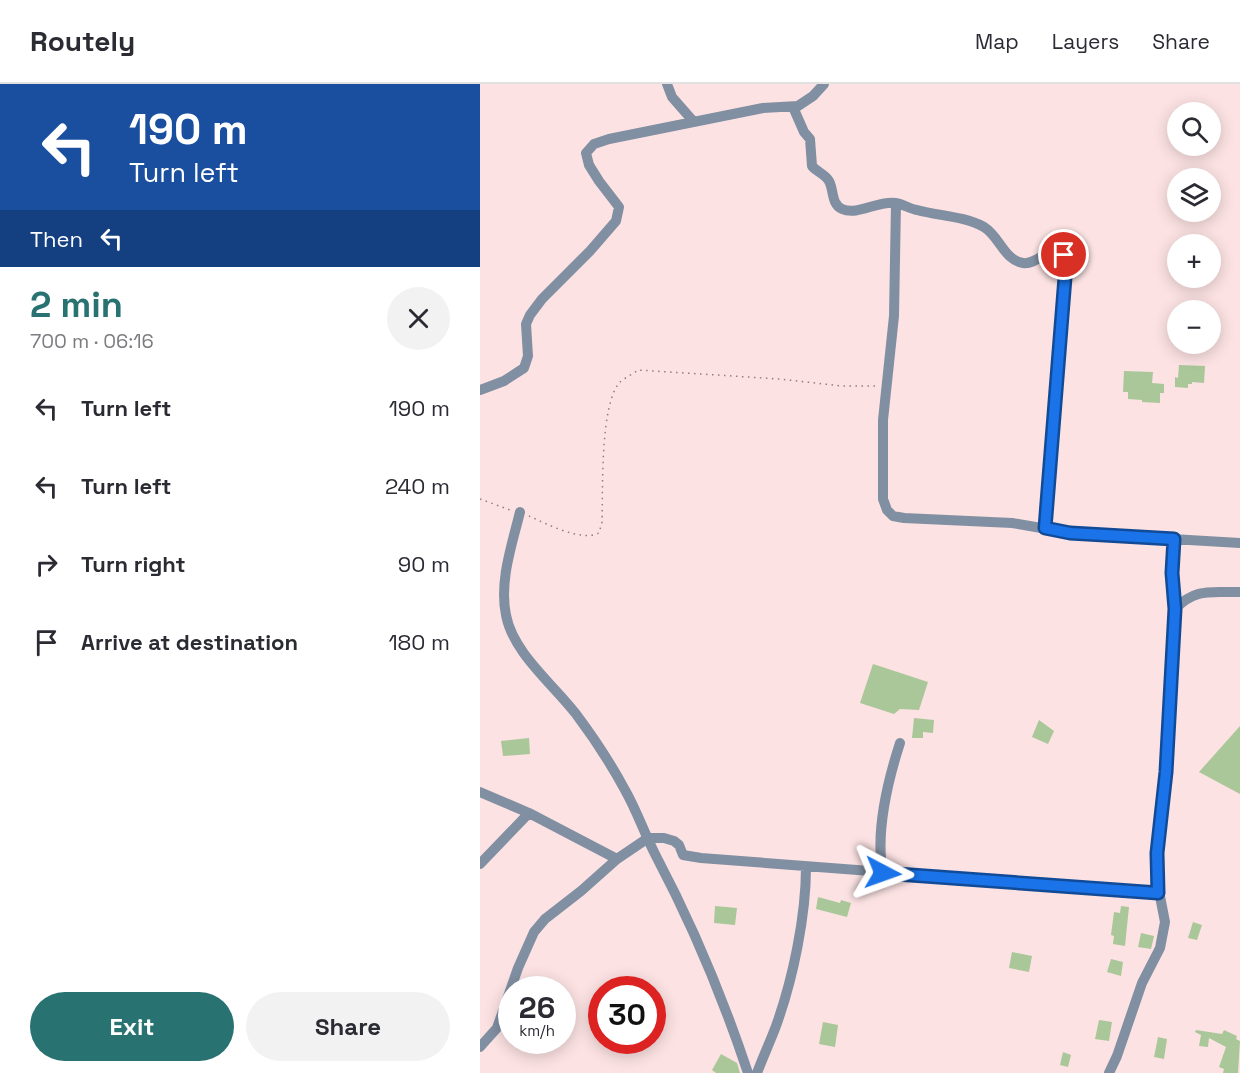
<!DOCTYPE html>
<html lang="en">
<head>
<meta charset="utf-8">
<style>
  :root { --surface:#fff; --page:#f2f2f3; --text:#2b2b33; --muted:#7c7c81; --line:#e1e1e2; --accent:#287272 }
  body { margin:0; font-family:"Space Grotesk",sans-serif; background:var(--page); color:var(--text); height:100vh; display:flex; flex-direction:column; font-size:22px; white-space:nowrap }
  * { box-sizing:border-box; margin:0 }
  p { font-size:20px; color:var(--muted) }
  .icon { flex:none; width:33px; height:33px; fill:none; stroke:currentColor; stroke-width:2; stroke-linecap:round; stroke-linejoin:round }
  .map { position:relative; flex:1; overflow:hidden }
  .details { display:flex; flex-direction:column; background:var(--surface); width:480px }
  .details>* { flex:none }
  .top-card { background:#1a4fa0; color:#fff; overflow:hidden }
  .tools { position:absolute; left:687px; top:18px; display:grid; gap:12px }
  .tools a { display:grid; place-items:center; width:54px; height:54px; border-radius:50%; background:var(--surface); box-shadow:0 3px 15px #0003; font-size:30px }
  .speed { position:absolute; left:18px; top:892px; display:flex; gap:12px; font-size:30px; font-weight:700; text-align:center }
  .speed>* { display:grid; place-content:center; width:78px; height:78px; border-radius:50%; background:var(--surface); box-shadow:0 3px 15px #0003; line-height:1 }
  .speed small { font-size:15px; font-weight:400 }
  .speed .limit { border:9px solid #d22; background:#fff; color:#111 }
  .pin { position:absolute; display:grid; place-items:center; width:51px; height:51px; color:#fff; margin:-26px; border:3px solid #fff; border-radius:50%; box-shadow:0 2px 6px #0007 }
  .me { position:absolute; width:66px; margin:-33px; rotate:94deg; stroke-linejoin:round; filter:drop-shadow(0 0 4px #0008) }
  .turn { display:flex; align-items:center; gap:21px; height:126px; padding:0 30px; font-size:27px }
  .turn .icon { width:78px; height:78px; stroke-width:2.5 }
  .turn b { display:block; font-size:42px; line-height:51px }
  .then { display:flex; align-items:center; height:57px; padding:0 30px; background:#0003; gap:12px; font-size:22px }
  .round { display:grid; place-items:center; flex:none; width:63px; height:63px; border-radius:32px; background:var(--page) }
  .headline { display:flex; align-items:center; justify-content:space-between; height:102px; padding:0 30px }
  h1 { font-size:36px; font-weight:800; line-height:45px; color:var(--accent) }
  .action { display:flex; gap:12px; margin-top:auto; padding:12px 30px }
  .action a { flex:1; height:69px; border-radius:36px; background:var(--accent); color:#fff; font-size:24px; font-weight:800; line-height:69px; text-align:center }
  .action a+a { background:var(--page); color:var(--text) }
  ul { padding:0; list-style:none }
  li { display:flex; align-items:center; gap:18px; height:78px; padding:0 30px }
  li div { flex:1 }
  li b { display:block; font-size:22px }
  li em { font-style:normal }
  header { display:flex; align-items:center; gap:36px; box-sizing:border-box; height:84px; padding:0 30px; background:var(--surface); border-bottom:2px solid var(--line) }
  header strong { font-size:28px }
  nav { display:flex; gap:33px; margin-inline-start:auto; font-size:21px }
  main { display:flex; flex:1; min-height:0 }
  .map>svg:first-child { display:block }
  .building { fill:#a9c799 }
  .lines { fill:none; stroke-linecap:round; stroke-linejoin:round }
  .path { stroke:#947c7d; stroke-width:1.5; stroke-dasharray:1.5 4.5; stroke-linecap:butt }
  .minor { stroke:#818fa2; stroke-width:10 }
  .route-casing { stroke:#114b97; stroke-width:15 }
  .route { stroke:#1a73e8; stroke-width:10 }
</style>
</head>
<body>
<header>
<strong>Routely</strong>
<nav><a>Map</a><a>Layers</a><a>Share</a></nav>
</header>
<main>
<section class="details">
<div class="top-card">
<div class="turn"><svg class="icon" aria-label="left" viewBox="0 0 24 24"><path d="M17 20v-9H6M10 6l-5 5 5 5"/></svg><div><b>190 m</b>Turn left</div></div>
<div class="then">Then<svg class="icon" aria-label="left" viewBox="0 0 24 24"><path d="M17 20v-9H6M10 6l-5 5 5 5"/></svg></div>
</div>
<div class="headline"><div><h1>2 min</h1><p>700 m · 06:16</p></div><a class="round"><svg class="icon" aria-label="close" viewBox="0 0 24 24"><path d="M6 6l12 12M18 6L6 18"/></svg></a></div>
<ul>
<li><svg class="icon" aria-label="left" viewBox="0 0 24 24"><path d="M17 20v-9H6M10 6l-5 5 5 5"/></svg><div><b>Turn left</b></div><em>190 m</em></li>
<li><svg class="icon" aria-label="left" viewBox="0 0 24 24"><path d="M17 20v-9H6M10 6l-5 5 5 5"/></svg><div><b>Turn left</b></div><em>240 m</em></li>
<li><svg class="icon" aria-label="right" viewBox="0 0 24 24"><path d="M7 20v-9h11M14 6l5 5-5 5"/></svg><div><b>Turn right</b></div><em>90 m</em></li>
<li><svg class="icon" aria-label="arrive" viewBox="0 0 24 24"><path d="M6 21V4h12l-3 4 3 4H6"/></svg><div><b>Arrive at destination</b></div><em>180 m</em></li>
</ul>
<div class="action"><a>Exit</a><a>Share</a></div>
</section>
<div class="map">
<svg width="760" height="989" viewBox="0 0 760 989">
  <rect width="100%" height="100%" fill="#fce2e3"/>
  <path class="building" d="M699 281 725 282 724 299 712 298V300H708V304L695 303V293L698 294Z
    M644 287 673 288 672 299 684 300V309H680V319L662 318V316L648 315V308H643Z
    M393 580 448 598 439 626 420 625 414 630 380 619Z
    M434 634 454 636 453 649 443 648V654H432Z
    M559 636 574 647 568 660 552 653Z
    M760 642V710L719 688Z
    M49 654 50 670 23 672 21 657Z
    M338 813 360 819 361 816 371 819 367 833 336 825Z
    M235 822 257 824 255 841 234 839Z
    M641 822 649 823 645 862 633 860 634 852 631 851 634 828 640 829Z
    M713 838 722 841 717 856 708 854Z
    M661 849 674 852 671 865 658 863Z
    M532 868 552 872 549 888 529 884Z
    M631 875 643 878 641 892 627 888Z
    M619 936 632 938 629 957 615 955Z
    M343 938 358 941 355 963 339 960Z
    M716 946 742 950 744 946 757 952 756 955 760 957 758 989H743L744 985 739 983 746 963 729 954 728 963 719 962 721 951 715 948Z
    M678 953 687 955 684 975 674 973Z
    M583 968 591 971 588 983 580 981Z
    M241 970 257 979 260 989H236L232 986Z"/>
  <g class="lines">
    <path class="path" d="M0 415 30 426
      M49 432C67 440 101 458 119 449L122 438C123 406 120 323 139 299 144 294 153 290 158 286L299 295 362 302H395"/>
    <path class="minor" d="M187 0 192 13 213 37
      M313 23 324 48 330 55 332 82C337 88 345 90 349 97 354 106 351 120 362 125 378 132 398 116 416 119 423 120 430 125 437 126 459 132 484 132 504 143 520 153 524 176 543 179 556 181 566 165 580 165L584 171 586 181 565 444
      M416 119 414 232 403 336V415L407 426 413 432 424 434 532 439 590 449 760 459
      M0 306 24 297 44 284 48 272 46 240 50 231 62 215 110 167 136 137 139 123 119 97 109 81 106 69 114 60 129 55 283 24 318 22 333 12 344 0
      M40 428C32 461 19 497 26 531 33 569 73 600 96 630 114 654 131 680 145 706 157 727 165 751 176 772 213 842 243 914 268 989
      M695 525C716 503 732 509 760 508
      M0 708 49 729 137 775
      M0 780 49 729
      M403 789C395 750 408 696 420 659
      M0 963 17 944 38 884 54 848 65 835 101 807 137 775 168 754H184L194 757 199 761 203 771 221 774 678 809
      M277 989C283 973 290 958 296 942 313 895 326 832 326 783
      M629 989 637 972 662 899 680 864 685 838 677 797V769L686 688 695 525 692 489 694 455"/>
  </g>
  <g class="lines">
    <g class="route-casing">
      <path id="route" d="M403 789 678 809 677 769 686 688 695 525 692 489 694 455 590 449 565 444 586 181 584 171"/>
    </g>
    <use href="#route" class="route"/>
  </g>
</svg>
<div class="tools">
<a><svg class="icon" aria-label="search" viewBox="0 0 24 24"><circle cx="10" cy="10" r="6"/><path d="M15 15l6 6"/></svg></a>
<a><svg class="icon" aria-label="layers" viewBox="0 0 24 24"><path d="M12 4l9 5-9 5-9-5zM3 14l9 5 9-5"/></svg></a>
<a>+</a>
<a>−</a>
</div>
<div class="speed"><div>26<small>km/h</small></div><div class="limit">30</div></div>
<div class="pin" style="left:584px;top:171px;background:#d93025"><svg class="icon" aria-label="arrive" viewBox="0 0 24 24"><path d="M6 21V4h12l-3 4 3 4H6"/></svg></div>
<svg class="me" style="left:403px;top:789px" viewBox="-20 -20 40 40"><path d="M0-17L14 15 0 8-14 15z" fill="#1a73e8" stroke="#fff" stroke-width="4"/></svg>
</div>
</main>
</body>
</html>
